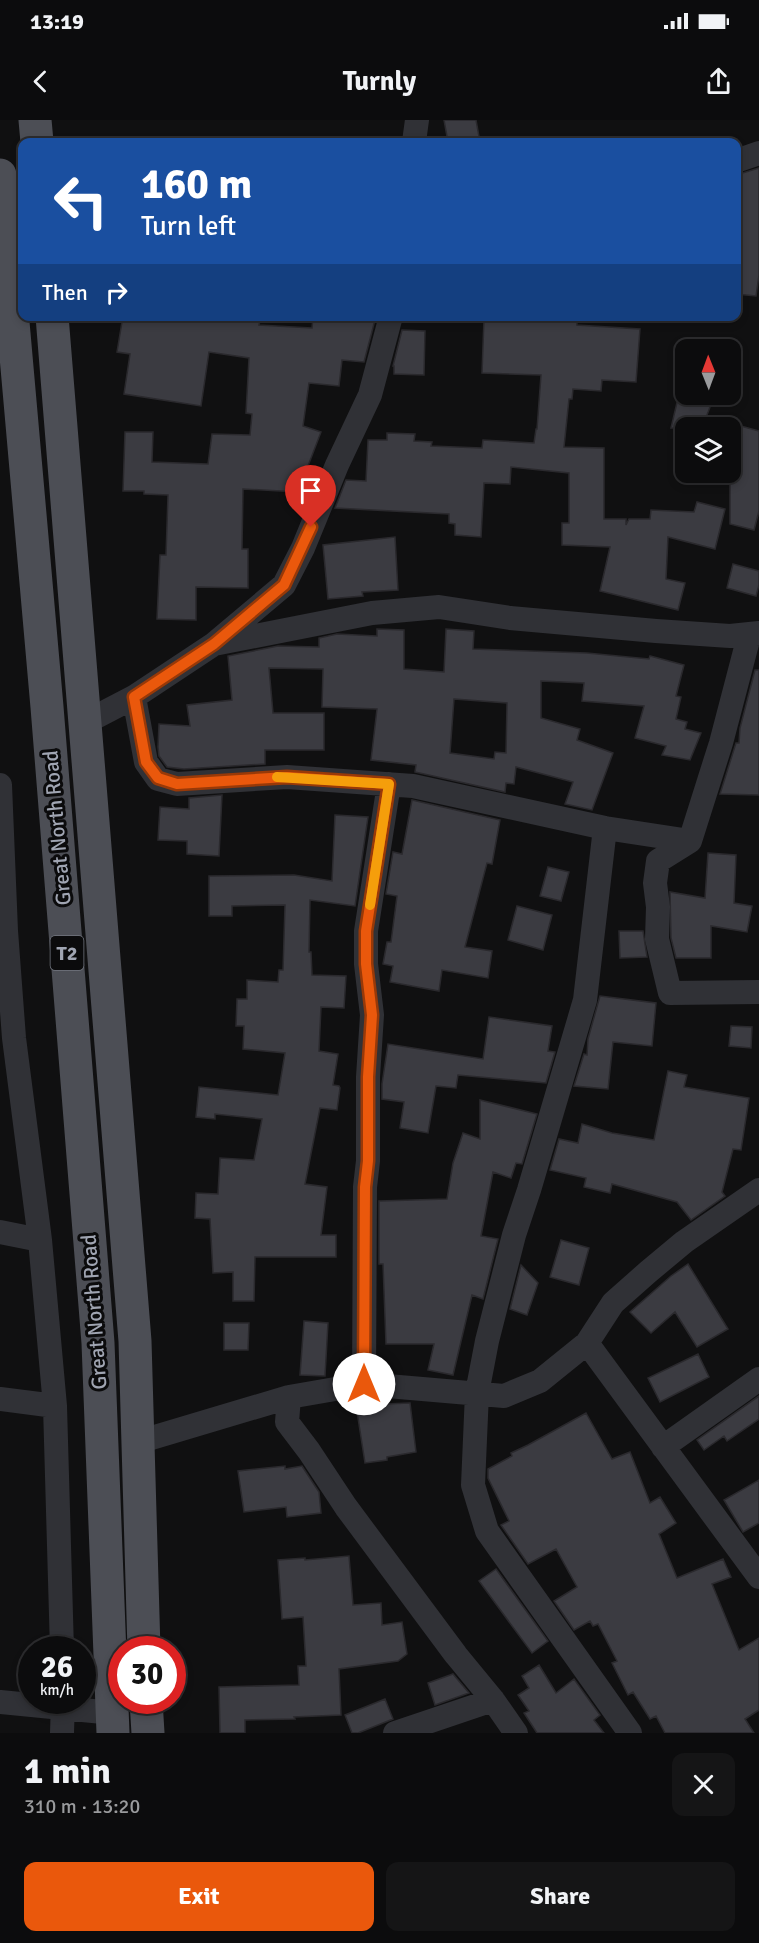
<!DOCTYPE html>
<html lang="en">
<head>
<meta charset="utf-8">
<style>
  :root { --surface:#0c0c0d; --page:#151516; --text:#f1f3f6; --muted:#9a9b9d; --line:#2c2c2e; --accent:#ea580c }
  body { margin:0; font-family:Signika,sans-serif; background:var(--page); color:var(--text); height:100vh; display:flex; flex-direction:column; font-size:22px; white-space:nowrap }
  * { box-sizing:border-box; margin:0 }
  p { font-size:20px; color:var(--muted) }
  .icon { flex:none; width:33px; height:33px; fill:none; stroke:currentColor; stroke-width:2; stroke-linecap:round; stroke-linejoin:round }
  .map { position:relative; height:1613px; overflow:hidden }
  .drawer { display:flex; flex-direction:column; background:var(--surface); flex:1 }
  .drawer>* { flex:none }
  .guide { position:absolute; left:18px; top:18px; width:723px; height:183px; border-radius:12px; box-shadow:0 3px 9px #0003,0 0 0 2px var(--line); background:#1a4fa0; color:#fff; overflow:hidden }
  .needle { width:39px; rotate:359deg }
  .fabs { position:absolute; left:675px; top:219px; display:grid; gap:12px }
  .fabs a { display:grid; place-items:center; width:66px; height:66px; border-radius:12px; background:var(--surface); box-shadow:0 3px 9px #0003,0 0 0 2px var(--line); font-size:30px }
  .speed { position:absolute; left:18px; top:1516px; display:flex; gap:12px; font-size:30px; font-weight:700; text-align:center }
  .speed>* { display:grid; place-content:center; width:78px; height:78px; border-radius:50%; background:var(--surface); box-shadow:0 3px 9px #0003,0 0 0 2px var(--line); line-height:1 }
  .speed small { font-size:15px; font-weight:400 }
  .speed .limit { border:9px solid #d22; background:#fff; color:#111 }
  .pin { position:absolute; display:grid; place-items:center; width:51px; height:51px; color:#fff; margin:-62px -26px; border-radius:50% 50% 50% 0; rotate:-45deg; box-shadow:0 0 6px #0007 }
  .pin .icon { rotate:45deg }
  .me { position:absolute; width:66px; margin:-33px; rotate:0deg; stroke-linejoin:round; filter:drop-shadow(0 0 4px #0008) }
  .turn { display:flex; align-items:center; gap:21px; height:126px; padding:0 24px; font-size:27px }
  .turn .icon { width:78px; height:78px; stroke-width:2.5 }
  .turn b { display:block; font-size:42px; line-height:51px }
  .then { display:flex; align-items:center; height:57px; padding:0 24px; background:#0003; gap:12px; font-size:22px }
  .round { display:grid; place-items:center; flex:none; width:63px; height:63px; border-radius:12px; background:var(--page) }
  .overview { display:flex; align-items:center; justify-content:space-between; height:102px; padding:0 24px }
  h1 { font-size:36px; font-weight:700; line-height:45px }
  .cta { display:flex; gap:12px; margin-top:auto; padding:12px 24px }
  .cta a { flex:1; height:69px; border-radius:12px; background:var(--accent); color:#fff; font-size:24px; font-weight:700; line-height:69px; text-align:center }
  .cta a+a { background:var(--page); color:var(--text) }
  .status { display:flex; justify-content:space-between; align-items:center; height:42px; padding:0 30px; background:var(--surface); direction:ltr }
  .status svg { height:16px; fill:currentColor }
  header { display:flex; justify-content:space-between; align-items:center; height:78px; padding:0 24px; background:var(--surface); font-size:27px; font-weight:700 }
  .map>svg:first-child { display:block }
  .building { fill:#3b3b41; stroke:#2a292d; stroke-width:1.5; fill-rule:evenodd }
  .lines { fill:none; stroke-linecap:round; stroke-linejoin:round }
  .street { stroke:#303136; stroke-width:24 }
  .primary { stroke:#4c4e55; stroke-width:33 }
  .route-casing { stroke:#983908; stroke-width:15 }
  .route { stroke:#ea580c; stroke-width:10 }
  .slow { stroke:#f59e0b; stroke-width:10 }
  .labels { text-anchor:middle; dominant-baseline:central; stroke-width:6; stroke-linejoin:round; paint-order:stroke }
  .shield { fill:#0b0b0c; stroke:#737780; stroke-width:1.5 }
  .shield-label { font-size:20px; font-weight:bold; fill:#a0a5b2 }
  .street-label { font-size:21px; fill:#a0a5b2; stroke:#0b0b0c }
</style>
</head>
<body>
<div class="status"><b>13:19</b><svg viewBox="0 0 49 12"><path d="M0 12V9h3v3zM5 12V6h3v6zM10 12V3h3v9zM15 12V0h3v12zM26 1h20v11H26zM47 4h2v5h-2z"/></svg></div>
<header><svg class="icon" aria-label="back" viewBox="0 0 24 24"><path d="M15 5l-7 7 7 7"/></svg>Turnly<svg class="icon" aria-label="share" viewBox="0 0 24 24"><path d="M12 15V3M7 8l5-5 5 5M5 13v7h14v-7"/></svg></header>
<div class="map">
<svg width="759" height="1613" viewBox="0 0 759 1613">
  <rect width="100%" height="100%" fill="#101011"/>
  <path class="building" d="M444 0H476L480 22H448Z
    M759 48V155L756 176 736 174V134L741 99H736V55Z
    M123 196 156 200 157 196H261L259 205 312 208 313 196H376L364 242 342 240 339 266 309 263 303 306 321 312 298 372 243 369 242 429H248V468L196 467V500L157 499 160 435H166L168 375 144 374V371H123L125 312H153L152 342 208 344 212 314 250 315 252 294 246 293 249 238 209 232 201 286 124 274 130 234 117 232Z
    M484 198 577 202V205L640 209 636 262 602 260 601 271 573 269 572 279H569L564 327 604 328V399H626V405L629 399H650L651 390 694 392 697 382 725 389 715 429 668 417 666 459 685 463 678 490 600 471 610 427 562 425V403H569V353L511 347 510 364 484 363 481 417 455 415V404L449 403V394L335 388 346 360 366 361 368 320H387V313L415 314 414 321 432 322 431 326 482 328 483 320 534 323 536 309H537L541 255 482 253Z
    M402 210 425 211 424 255 394 254V246H393Z
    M679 274H715L702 308H671Z
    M730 303 759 311V391L754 410 730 404Z
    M395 417 398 470 362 472 363 476 328 479 323 425Z
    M733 444 759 451V465L756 476 727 468Z
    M377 509 404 510V549L444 552 446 509 474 511 473 529 587 533 649 539 650 536 684 545 676 576 681 577 676 599 687 602 685 609 701 613 690 640 662 635 666 626 635 618 644 586 582 581 584 563 541 561V598L580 609 577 620 613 633 592 690 565 684 573 662 516 647 514 664 506 663 505 672 415 652 416 645 371 640 377 589 322 587 323 549 269 548 273 593H324V630H265V644L184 649 167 647 159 636 158 627 159 604 190 606 187 585 232 580 228 536 278 526 319 527V518L337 514 377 516ZM454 579 507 583 506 633 495 632 494 639 450 633Z
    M755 550H759V675L720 674 736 623H739L740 608Z
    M222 675 219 736 187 734V721L158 720 160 687 189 689V678Z
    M412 680 500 700 492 744 487 743 465 827 492 831 488 858 442 850 439 871 390 862 393 846 383 844 387 822H391L397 776 386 774 393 732 402 734Z
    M335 695 368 697 355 786 310 780 309 832H311L312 855 346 856 344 888 321 887 319 931 338 934 333 965 339 966 340 968 337 990 320 988 305 1064 327 1067 321 1115H336V1137H255L254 1181H233V1152L213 1153 210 1099 195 1098 196 1073 218 1074 220 1038 254 1040 262 999 215 994V999L196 997 199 967 278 975 285 933 243 929 244 906H236L237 879H247V860L278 862 279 850H283L285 785 232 786V796H209V756L294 755 332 761Z
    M708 733 736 735 734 783 752 786 747 812 711 806V838H676L671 818 670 772 705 778Z
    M548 747 569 752 561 781 540 776Z
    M517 786 552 795 543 830 508 820Z
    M619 811H643L647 837 620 838Z
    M600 876 656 883 652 926 613 922 608 969 574 966 584 934 587 935 588 919Z
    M489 897 552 906 548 931 555 932 546 963 458 955 456 968 436 966 428 1013 400 1008 404 982 382 979V964L388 924 483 939Z
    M731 906 752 907 751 928 729 926Z
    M668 951 687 955 684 967 749 978 741 1030 733 1029 722 1072 725 1076 691 1100 677 1082 612 1064 610 1073 584 1067 586 1058 550 1050 559 1019 578 1023 582 1004 612 1013 654 1020Z
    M480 980 537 994 522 1044 516 1043 511 1058 493 1052 481 1116 498 1119 483 1179 472 1175 453 1255 428 1250 434 1224H386L383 1144H379V1081L447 1079 453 1043 463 1013 480 1019Z
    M561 1120 589 1128 579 1165 550 1157Z
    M688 1144 728 1209 697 1227 675 1192 651 1213 630 1192 671 1156Z
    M521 1145 538 1163 527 1195 510 1189Z
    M304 1201 328 1203 325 1256 300 1255Z
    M224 1203H249L248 1230H224Z
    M698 1234 709 1257 660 1282 648 1258Z
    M759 1276V1299L727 1321 724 1316 704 1330 697 1320Z
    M410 1283 416 1332 387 1337V1340L365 1343 356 1285Z
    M586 1293 612 1339 630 1332 650 1383 660 1377 676 1403 659 1414 677 1458 723 1439 731 1457 712 1464 739 1530 759 1518V1590L745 1599 754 1613H665L656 1596 650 1599 633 1572 628 1575 612 1543 617 1541 598 1504 593 1506 590 1501 574 1510 554 1481 577 1467 556 1429 528 1444 501 1405 509 1401 488 1358V1349L512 1336 511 1333 528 1325Z
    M285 1346V1349L302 1346 319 1372 321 1393 287 1397 286 1387 244 1392 238 1351Z
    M759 1360V1403L743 1412 724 1380Z
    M349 1436 353 1485 381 1483 382 1505 402 1502 407 1534 398 1541 339 1549 341 1595 294 1597 295 1599 245 1600V1613H220L219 1567 299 1565 298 1546H306L303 1497 282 1499 278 1440 305 1438V1440Z
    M496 1449 548 1521 532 1533 479 1461Z
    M539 1545 556 1573 574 1559 600 1595 594 1600 604 1613H537L524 1593 529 1591 518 1575 529 1568 522 1556Z
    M453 1554 469 1573 435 1585 428 1563Z
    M385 1579 393 1599 358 1613H352L345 1595Z"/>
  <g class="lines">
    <path class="street" d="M414 22 417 0
      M736 41 759 33
      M749 516 721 623 690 721 658 741 655 763 658 787 657 819 670 873 759 872
      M214 524 372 493 439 487 510 498 656 511 730 516 759 513
      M134 577 146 642 158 659 177 664 287 657 413 666 605 708 690 721
      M86 602 134 577 214 524 284 465 303 428 337 345 370 275 391 196
      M0 665 6 811 14 918 40 1120 55 1286 62 1530
      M605 708 585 880 529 1070 514 1115 487 1221 477 1273 473 1365 487 1411 630 1613
      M0 1112 40 1120
      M587 1223 759 1457
      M364 1264 365 1067 368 1041V957L372 895 366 844V811L389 664
      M289 1277 287 1302 309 1331 346 1387 456 1535 493 1580 516 1613
      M0 1279 55 1286
      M138 1322 289 1277 364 1264 504 1276 540 1261 587 1223 613 1183 648 1152 684 1122 759 1070
      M663 1327 759 1259
      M0 1582 113 1593
      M62 1613 63 1581
      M395 1613 493 1580"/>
    <path class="primary" d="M35 0 37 22
      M0 55 47 587 98 1223 113 1613
      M52 196 135 1221 144 1530
      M146 1581 148 1613"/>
  </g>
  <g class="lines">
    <g class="route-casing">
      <path id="route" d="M311 407 284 465 214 524 134 577 146 642 158 658 177 664 287 657 389 664 366 811V844L372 895 368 957V1041L365 1067 364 1264"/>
    </g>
    <use href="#route" class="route"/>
    <path class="slow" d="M277 657 389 664 370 785"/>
  </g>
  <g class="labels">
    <rect class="shield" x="50.5" y="816" width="33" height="34" rx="4.5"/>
    <g class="shield-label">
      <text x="67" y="833">T2</text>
    </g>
    <g class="street-label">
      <text transform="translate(57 708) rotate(-95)">Great North Road</text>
      <text transform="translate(94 1192) rotate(-94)">Great North Road</text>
    </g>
  </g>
</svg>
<div class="fabs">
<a><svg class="needle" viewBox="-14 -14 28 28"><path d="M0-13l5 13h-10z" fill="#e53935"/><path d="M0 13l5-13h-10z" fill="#9a9b9d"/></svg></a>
<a><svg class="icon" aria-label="layers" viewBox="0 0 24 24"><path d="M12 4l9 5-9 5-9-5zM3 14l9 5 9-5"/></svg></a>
</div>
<div class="speed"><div>26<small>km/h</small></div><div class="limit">30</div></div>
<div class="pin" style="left:311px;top:407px;background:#d93025"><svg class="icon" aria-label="arrive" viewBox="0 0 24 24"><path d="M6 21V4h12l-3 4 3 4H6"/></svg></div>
<svg class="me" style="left:364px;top:1264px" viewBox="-20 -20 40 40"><circle r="19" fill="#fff"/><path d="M0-13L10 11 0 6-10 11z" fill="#ea580c"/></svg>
<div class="guide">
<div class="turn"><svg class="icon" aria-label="left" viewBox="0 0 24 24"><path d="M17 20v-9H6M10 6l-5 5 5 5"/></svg><div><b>160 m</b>Turn left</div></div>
<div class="then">Then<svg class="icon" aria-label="right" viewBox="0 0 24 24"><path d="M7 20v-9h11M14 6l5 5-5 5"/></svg></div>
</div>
</div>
<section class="drawer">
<div class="overview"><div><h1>1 min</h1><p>310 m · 13:20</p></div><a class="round"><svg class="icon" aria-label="close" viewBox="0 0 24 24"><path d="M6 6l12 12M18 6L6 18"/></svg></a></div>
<div class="cta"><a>Exit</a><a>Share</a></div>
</section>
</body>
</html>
